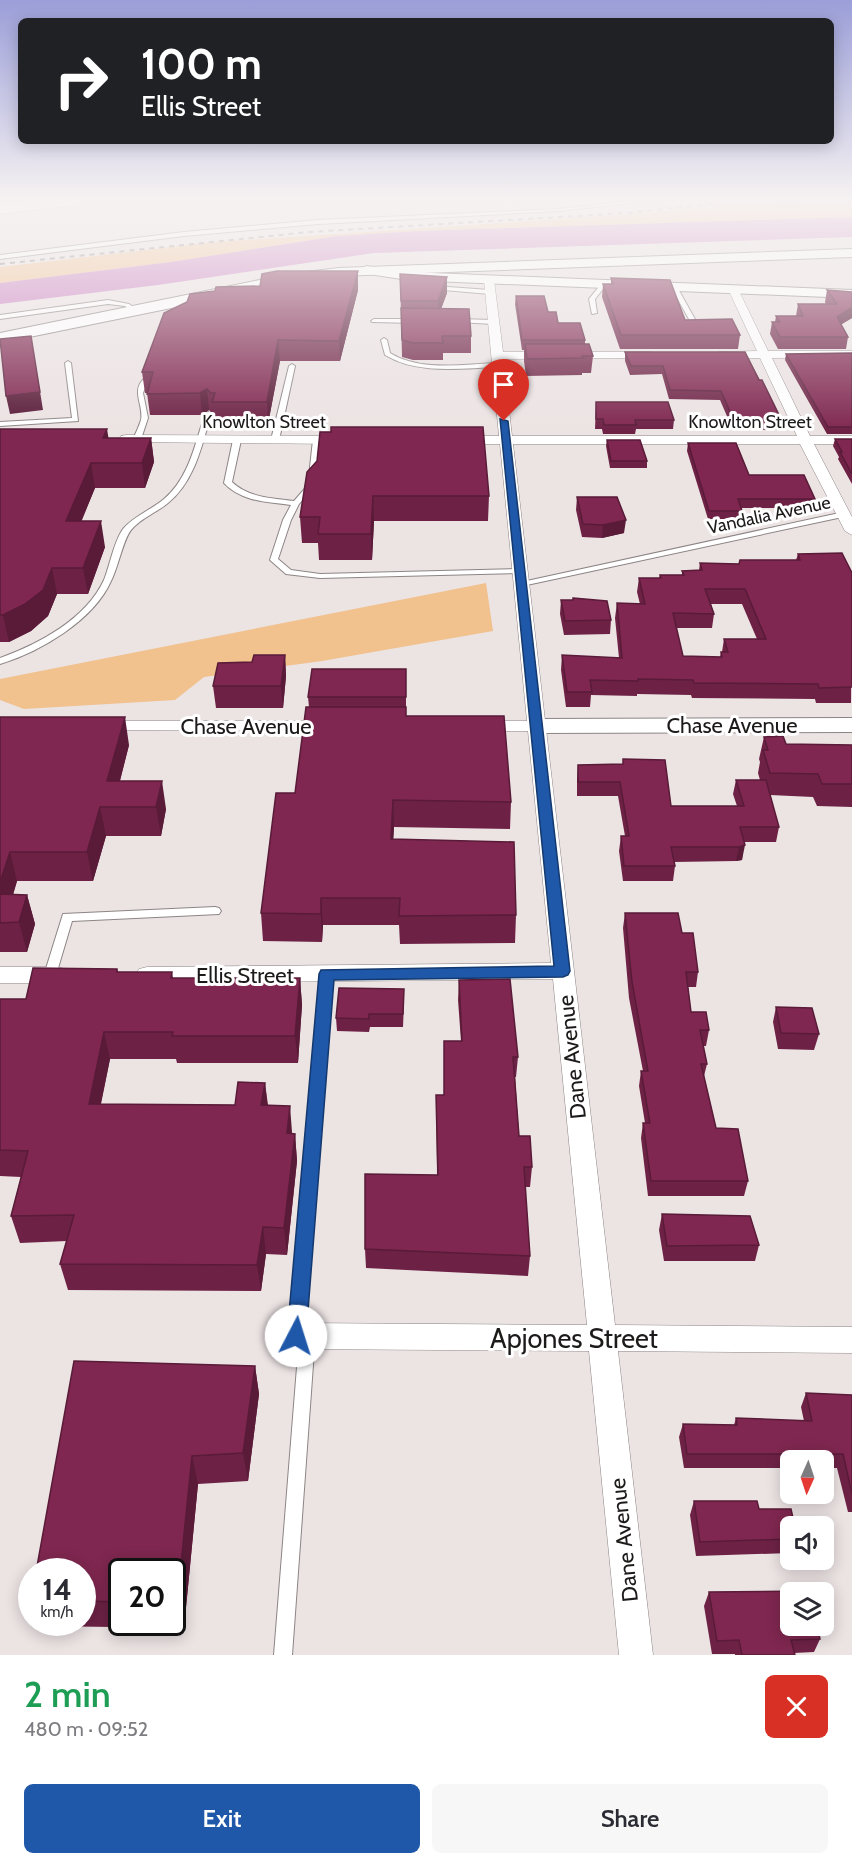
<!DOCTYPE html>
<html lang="en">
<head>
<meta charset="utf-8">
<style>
  :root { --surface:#fff; --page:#f7f7f7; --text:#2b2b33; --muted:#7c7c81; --accent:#1f57a9 }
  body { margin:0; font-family:Cabin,sans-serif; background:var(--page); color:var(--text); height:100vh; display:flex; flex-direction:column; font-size:22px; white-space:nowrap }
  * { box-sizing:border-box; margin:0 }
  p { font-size:20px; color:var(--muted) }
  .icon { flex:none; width:33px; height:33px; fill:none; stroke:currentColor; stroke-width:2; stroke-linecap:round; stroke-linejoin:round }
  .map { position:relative; height:1655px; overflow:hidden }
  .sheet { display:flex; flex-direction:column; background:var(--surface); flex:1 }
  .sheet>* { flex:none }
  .guide { position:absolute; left:18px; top:18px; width:816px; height:126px; border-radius:9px; box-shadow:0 3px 15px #0003; background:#202124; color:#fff; overflow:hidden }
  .needle { width:39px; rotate:183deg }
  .controls { position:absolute; left:780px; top:1450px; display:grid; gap:12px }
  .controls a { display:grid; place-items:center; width:54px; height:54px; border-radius:9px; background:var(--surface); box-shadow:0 3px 15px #0003; font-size:30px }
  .speed { position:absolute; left:18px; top:1558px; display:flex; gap:12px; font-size:30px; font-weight:700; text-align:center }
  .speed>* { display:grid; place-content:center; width:78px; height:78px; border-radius:50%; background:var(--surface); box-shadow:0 3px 15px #0003; line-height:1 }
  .speed small { font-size:15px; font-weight:400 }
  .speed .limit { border:3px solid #111; border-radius:9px; background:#fff; color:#111 }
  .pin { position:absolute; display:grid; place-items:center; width:51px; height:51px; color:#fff; margin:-62px -26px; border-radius:50% 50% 50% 0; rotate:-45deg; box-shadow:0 0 6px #0007 }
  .pin .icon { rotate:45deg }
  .me { position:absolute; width:66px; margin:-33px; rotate:5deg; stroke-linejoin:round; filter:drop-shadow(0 0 4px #0008) }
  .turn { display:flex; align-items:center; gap:21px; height:126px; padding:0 24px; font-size:27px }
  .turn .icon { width:78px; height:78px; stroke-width:2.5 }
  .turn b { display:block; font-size:42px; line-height:51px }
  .round { display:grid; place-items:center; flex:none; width:63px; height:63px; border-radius:9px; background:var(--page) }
  .headline { display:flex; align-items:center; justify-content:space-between; height:102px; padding:0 24px }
  h1 { font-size:36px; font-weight:600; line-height:45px; color:#1e9e55 }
  .button { display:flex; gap:12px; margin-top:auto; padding:12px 24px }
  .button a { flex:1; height:69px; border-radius:9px; background:var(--accent); color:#fff; font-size:24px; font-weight:600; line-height:69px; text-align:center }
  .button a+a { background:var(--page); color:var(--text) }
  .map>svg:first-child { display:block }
  .green { fill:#f1c18e }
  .water { fill:#c97ec0 }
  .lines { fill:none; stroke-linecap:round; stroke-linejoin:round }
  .service-casing { stroke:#8d8585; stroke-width:2 }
  .minor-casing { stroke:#8d8585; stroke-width:1 }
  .tertiary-casing { stroke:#8d8585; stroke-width:2 }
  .secondary-casing { stroke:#8d8585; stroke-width:2 }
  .motorway-casing { stroke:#8d8585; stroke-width:1 }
  .service { fill:#fff; fill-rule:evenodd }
  .minor { fill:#fff; fill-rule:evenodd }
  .tertiary { fill:#fff; fill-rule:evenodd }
  .secondary { fill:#fff; fill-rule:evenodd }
  .motorway { fill:#fff; fill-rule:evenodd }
  .rail { stroke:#8c8686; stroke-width:2; stroke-dasharray:5 5; stroke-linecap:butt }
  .wall { fill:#6d2245; fill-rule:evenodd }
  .shaded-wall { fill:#591b38 }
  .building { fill:#7f2750; stroke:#591b38; stroke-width:1.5; fill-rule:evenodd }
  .route { fill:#1f57a9; stroke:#14396e; stroke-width:1.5 }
  .labels { text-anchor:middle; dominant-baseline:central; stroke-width:6; stroke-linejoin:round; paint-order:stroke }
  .far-street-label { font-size:18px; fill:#1d1a1a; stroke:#fff }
  .street-label { font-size:22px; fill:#1d1a1a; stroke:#fff }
  .near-street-label { font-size:27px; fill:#1d1a1a; stroke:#fff }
</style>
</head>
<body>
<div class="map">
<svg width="852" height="1655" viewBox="0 0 852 1655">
  <rect width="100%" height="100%" fill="#ece3e3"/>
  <path class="green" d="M781 200 852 203V217L417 231 337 236 171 262 0 283V267L215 242 646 213Z
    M486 583 493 631 322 661 204 677 175 700 24 709 0 700V679Z"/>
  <path class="water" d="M852 217V237L374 253 158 285 0 304V283L171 262 337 236 417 231Z"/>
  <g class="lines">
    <g class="service-casing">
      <path id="service" d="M639 200H657L559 211 318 224 184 236 0 259V255L184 232 318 220 559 209Z
        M602 283 607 284 595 299 597 313 592 314 589 299Z
        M674 285 677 287 696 321 695 322 690 321 671 287Z
        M434 286 490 290 493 292 490 294 432 289V287Z
        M108 300 129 304 137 310 134 312 125 306 108 304 0 319V315Z
        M374 319H416L419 321 416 323 372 322 371 321Z
        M458 319 494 320 497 322 494 324 456 322 455 321Z
        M384 338 387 340 390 353C421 372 463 364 498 363L501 365 498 367C461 368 418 375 385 355L381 340Z
        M68 361 71 363 78 421 0 426V422L72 418 65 363Z
        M292 364 295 366 279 440 275 442 271 440 289 366Z
        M145 378 148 380 143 393 148 418 141 439 137 441 133 439C136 433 139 426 141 420 144 405 130 390 145 378Z
        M208 412 211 414C202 445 195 481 168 503 156 513 141 518 131 530 123 540 118 568 111 581 94 620 40 652 0 664V658C39 644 86 619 104 580 110 565 114 541 123 529 134 516 151 510 164 499 189 478 195 444 205 414Z
        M237 438 241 440 232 482C249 498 272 498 294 501L308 485 313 440 317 438 321 440 316 485 299 504 291 520 278 559 291 570 320 574 520 569 524 571 520 573 320 578 286 574 270 560 283 520 291 505C268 502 242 502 224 483L233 440Z
        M844 512H847V516L522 586 518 584 522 582Z
        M215 907 219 908 221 911 219 914 72 921 56 975 54 978H46L44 975 63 914Z
        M326 970 330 971 332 974 305 1331 312 1332 315 1337 292 1655H274L299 1342 292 1341 289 1336 320 974 322 971Z"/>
    </g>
    <g class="minor-casing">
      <path id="minor" d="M489 277 494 280 503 352H651L657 355 651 358 503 359 512 436H797L760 358H719L713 355 719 352 757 351 728 289 729 287 738 289 768 351H852V357L772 358 810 436H852V444H814L852 517V535L845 531 800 444H513L615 1325 852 1327V1353L618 1351 653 1655H619L589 1351 296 1349 286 1345 282 1336 286 1327 296 1323 587 1325 553 979 147 983 139 981 136 975 139 969 147 967 551 963 528 731H480L474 730 471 726 474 722 480 721H527L500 444H459L452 440 459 436H499L484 280Z
        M126 435 345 436 352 440 345 444 121 442 119 439 121 436Z
        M102 721H330L336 722 339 726 336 730 330 731 96 730 93 726 96 722Z
        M0 967H57L65 969 68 975 65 981 57 983H0Z"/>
    </g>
    <g class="tertiary-casing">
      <path id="tertiary" d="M366 266 408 272 852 290V298L408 280 362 273 360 270Z
        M852 718V732L538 733 530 731 527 726 530 721 538 719Z"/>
    </g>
    <g class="secondary-casing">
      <path id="secondary" d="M852 249V257L339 276 289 284 0 343V333L289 274 339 268Z"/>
    </g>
    <g class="motorway-casing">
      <path id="motorway" d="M35 200H83L76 205 0 214V204Z"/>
    </g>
    <use href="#service" class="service"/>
    <use href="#minor" class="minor"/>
    <use href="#tertiary" class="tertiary"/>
    <use href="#secondary" class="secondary"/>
    <use href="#motorway" class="motorway"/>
    <path class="rail" d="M0 264 309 232 626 213 749 200"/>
  </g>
  <path class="wall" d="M400 274 447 277V293L441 309 471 336V353H443V360H413L402 357Z
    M611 278 685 320 740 335 738 349H620L602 297 603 284H611Z
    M358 290 340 361H280L268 424H214L213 415 209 410 202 415H150L147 393H145L142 372 187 302Z
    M827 290 852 318 841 324 848 337 846 349H778L770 334 772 322H775L776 316H796L798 304H826L825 302Z
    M516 296 585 340V344L593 356 591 373H582V375L526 376 524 361V350H522L515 304Z
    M625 352H745L782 421 780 430H733L720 400 669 399 662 374 630 375 625 361Z
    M852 353V434H827L785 360 786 354Z
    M596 402 674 420 673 429H636L635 434H603L602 429H595Z
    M0 429 108 438H151L154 462 145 488H95L81 521 105 547 88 594H57L48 616 31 631 9 642H0Z
    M835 439H852V484L838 459 839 457 833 446Z
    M607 440 647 461V468H610L606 446Z
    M688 443 749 475 815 499 814 508H741L742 511 741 519H708L687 451Z
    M307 472 489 496 488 521H374L372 560H319L318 543H302L300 517Z
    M577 497 624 533 602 538 582 537 576 510Z
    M798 554 852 573 851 703H816L815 699 692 698 691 695 637 694V696L591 695 590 707H566L561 670 562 655 619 658 615 618 617 603 640 604 637 592 639 578H659L660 575H682V571L699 570 700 563 739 564 796 560ZM711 604H742L757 639H724L722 652H721L720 657 683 656 676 628H712L714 614Z
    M561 600 611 620 610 634 564 635 560 614Z
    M285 655 286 676 283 708H216L213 686 252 662Z
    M406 669V716L511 802 510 829 394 827 393 839 516 915 515 943 400 944 399 925H323L322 942 263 941 261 913 295 793 309 707 308 697Z
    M0 717 129 745 120 781 166 809 161 836H106L93 881H17L13 895H27L35 924 27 952H0Z
    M764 737 786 744 852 745V807L817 806 813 797 770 795 779 827 776 842H744L742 860 736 861 674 862 675 866 673 881H623L619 851 621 836H625L618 796H577V780L578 765 623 764 671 806H737L733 794 736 780H760L758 773 760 762 759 759Z
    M625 913 682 933 698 972 696 987H688L691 1012 709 1030 706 1046H703L707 1064 704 1076 716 1128 748 1181 744 1196H648L641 1138 643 1123H645L639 1086 641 1071H643L629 998 623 928Z
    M117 969 118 972H172L173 978H300L302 1005 298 1063H177L176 1059H110L101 1104 235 1105 265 1083 268 1105 292 1134H295L297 1161 287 1255 266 1254 261 1291 68 1290 60 1264 67 1241 20 1243 11 1216 21 1177 0 1176V999H26Z
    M459 980 518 1057 516 1077H515L519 1136 532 1167 530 1187H525L530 1256 528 1276 366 1268 365 1249 437 1175 436 1095H444L461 1041 458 1000Z
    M404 1002 403 1027H370L369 1032 337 1031 336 1018Z
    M776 1007 819 1034 814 1050 778 1049 773 1022Z
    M662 1214 759 1245 755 1261H664L659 1230Z
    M255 1366 259 1394 248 1481 198 1484 184 1628 42 1626 41 1623H82V1572ZM122 1572H172V1623H122Z
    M806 1393 852 1395V1512H848L837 1468H824V1461H790V1468H684L679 1437 683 1424 734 1425 736 1418 804 1421 801 1407Z
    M694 1501 759 1509 790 1527V1553L696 1556 690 1515Z
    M709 1592 820 1639 814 1652 794 1653 795 1655H735V1654H712L704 1606Z"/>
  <path class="shaded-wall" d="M358 271V290L340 361 339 341Z
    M447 277V293L438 317V301Z
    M852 307V318L834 329 837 317Z
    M31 336 43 410 10 414 6 396Z
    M278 340 280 361 268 424 267 402Z
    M207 389 209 410 202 415 200 393Z
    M107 429 111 453 103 438Z
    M151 438 154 462 145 488 142 463Z
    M91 463 95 488 71 547 66 521Z
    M373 496 374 521 372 560 371 534Z
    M626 520 624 533 602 538 603 525Z
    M101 521 105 547 88 594 83 568Z
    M52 568 57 594 48 616 31 631 9 642 3 615Z
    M285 655 286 676 283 708 281 686Z
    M125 717 129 745 113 807 107 781Z
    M162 781 166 809 161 836 156 807Z
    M393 800 394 827 392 866 391 839Z
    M100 807 106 836 93 881 87 852Z
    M745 845 742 860 736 861 739 847Z
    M10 852 17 881 4 924 0 910V882Z
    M27 895 35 924 27 952 19 922Z
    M321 898 323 925 322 942 321 914Z
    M300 978 302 1005 298 1063 295 1036Z
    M104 1032 110 1059 95 1131 89 1104Z
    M265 1083 268 1110 261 1105Z
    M290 1106 292 1132 290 1160 287 1133Z
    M295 1134 297 1161 287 1255 284 1228Z
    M263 1227 266 1254 261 1291 257 1265Z
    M255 1366 259 1394 248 1481 243 1453Z
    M192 1456 198 1484 184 1628 177 1603Z"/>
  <path class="building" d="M277 271H358L339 341 278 340 267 402H212L215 393H211L207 389 200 393 147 394 153 372H142L164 313 187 302 190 294 215 291 216 287 260 286 262 274Z
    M400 274 447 277 438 301H401Z
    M611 278 670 280 685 320 732 319 740 335H621L603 284H613Z
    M827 290 852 292V307L837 317 848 337H780L772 322H780L776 316H803L798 304H837Z
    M516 296H544L548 312H556L558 323H580L585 340H522Z
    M401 308 469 309 471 336H442L443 343H413L402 340Z
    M31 336 40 392 6 396 0 339Z
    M525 344H589L593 356H582L583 358 527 359Z
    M625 352H745L759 380H762L782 421H734L721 391 670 390 663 366H631Z
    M852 353V427H828L786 354Z
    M596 402H668L674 420H635L636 425H604L603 419H596Z
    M331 427H483L489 496H373L371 534H318L320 517H300L307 472 317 461 320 432H331Z
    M0 429H107L103 438H151L142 463H91L66 521H101L83 568H52L43 590 25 604 3 615H0Z
    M835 439H852V474L840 452H842Z
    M607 440H640L647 461H611Z
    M688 443H736L749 475H804L815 499H738L742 511H709Z
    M577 497H617L626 520 603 525 583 524Z
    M842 553 852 573V687L819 688 818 684 694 683 693 680 638 679V681L590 680 592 692H567L562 655 622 658 617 603 645 604 639 578H661L660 575H684L682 571 702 570 700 563 739 564 740 560H800L798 554ZM705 589H745L766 639H724L728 652H721L722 657 683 656 673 613 714 614Z
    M573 598 607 601 611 620 565 621 561 600H573Z
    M254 655H285L281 686H213L218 663 252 662Z
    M312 669H406V697H308Z
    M306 707H406V716H504L511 802 393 800 391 839 514 842 516 915 399 916 400 898H321V914L261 913 276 793H295Z
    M0 717H125L107 781H162L156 807H100L87 852H10L0 882Z
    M783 736 786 744 852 745V784H822L818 774 770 773 763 750H768L764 737Z
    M623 759 665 760 671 806H744L736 780H766L779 827H740L745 845 739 847H671L675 866H624L621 836H629L620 782H578V765L623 764Z
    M0 894 27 895 19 922 0 923Z
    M625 913H678L682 933H693L698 972H686L691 1012H706L709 1030H700L707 1064H701L716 1128 738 1129 748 1181H651L643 1123H650L641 1071H648L632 982Z
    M33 968 117 969V972H172L171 978H300L295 1036H172L173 1032H104L89 1104 235 1105 238 1082 265 1083 261 1105 290 1106 287 1133 295 1134 284 1228 263 1227 257 1265 60 1264 74 1215 11 1216 28 1151 0 1150V999H26Z
    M510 979 518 1057H513L519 1136H530L532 1167H524L530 1256 365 1249V1174L438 1175 436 1095H444V1041H462L459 980Z
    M339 988 404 989 403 1014H369V1019L336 1018Z
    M776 1007 812 1008 819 1034 781 1033Z
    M662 1214 750 1216 759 1245 667 1246Z
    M74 1361 255 1366 243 1453 192 1456 177 1603H172V1572H122V1602L82 1601V1572H36Z
    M806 1393 852 1395V1494L843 1454H687L683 1424 737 1425 736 1418 812 1421Z
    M694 1501H757L759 1509H791L795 1527H790V1539L700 1542Z
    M810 1591V1593H790V1626H817L820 1639 791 1640 795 1655H742L739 1640 717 1641 709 1592Z"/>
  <linearGradient id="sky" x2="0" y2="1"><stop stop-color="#9b9ed8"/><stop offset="0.46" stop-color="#f6f2f2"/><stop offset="1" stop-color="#f6f2f2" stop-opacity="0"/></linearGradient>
  <rect width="852" height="432" fill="url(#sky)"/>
  <path class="route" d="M500 419 508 421 570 971 568 975 563 977 334 980 306 1336 303 1343 296 1345 289 1343 287 1336 319 974 321 970 554 966Z"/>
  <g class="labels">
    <g class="far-street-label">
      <text x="264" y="422">Knowlton Street</text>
      <text x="750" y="422">Knowlton Street</text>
      <text transform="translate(769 515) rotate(-12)">Vandalia Avenue</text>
    </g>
    <g class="street-label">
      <text x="732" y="725">Chase Avenue</text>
      <text x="246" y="726">Chase Avenue</text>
      <text x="245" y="975">Ellis Street</text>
      <text transform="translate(572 1057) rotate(-96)">Dane Avenue</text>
      <text transform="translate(624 1540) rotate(-96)">Dane Avenue</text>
    </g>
    <g class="near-street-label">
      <text x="574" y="1338">Apjones Street</text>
    </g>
  </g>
</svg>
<div class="controls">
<a><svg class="needle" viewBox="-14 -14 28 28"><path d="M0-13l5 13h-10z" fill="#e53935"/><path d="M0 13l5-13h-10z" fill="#7c7c81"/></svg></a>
<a><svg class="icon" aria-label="sound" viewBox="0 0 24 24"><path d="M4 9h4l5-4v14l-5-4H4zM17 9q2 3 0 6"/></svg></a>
<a><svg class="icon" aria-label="layers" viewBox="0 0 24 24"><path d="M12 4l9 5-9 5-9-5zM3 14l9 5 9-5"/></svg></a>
</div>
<div class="speed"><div>14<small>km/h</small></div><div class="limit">20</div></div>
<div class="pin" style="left:504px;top:421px;background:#d93025"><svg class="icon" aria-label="arrive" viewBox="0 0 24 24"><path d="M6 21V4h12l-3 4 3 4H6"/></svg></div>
<svg class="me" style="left:296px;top:1336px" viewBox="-20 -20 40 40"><circle r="19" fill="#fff"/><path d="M0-13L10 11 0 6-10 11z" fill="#1f57a9"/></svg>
<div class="guide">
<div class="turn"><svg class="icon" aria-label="right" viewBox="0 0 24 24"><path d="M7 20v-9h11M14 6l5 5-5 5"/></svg><div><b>100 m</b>Ellis Street</div></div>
</div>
</div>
<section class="sheet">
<div class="headline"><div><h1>2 min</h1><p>480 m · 09:52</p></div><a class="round" style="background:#d93025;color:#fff"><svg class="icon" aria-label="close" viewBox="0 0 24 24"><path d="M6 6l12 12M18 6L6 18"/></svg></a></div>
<div class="button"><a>Exit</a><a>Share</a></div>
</section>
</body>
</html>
